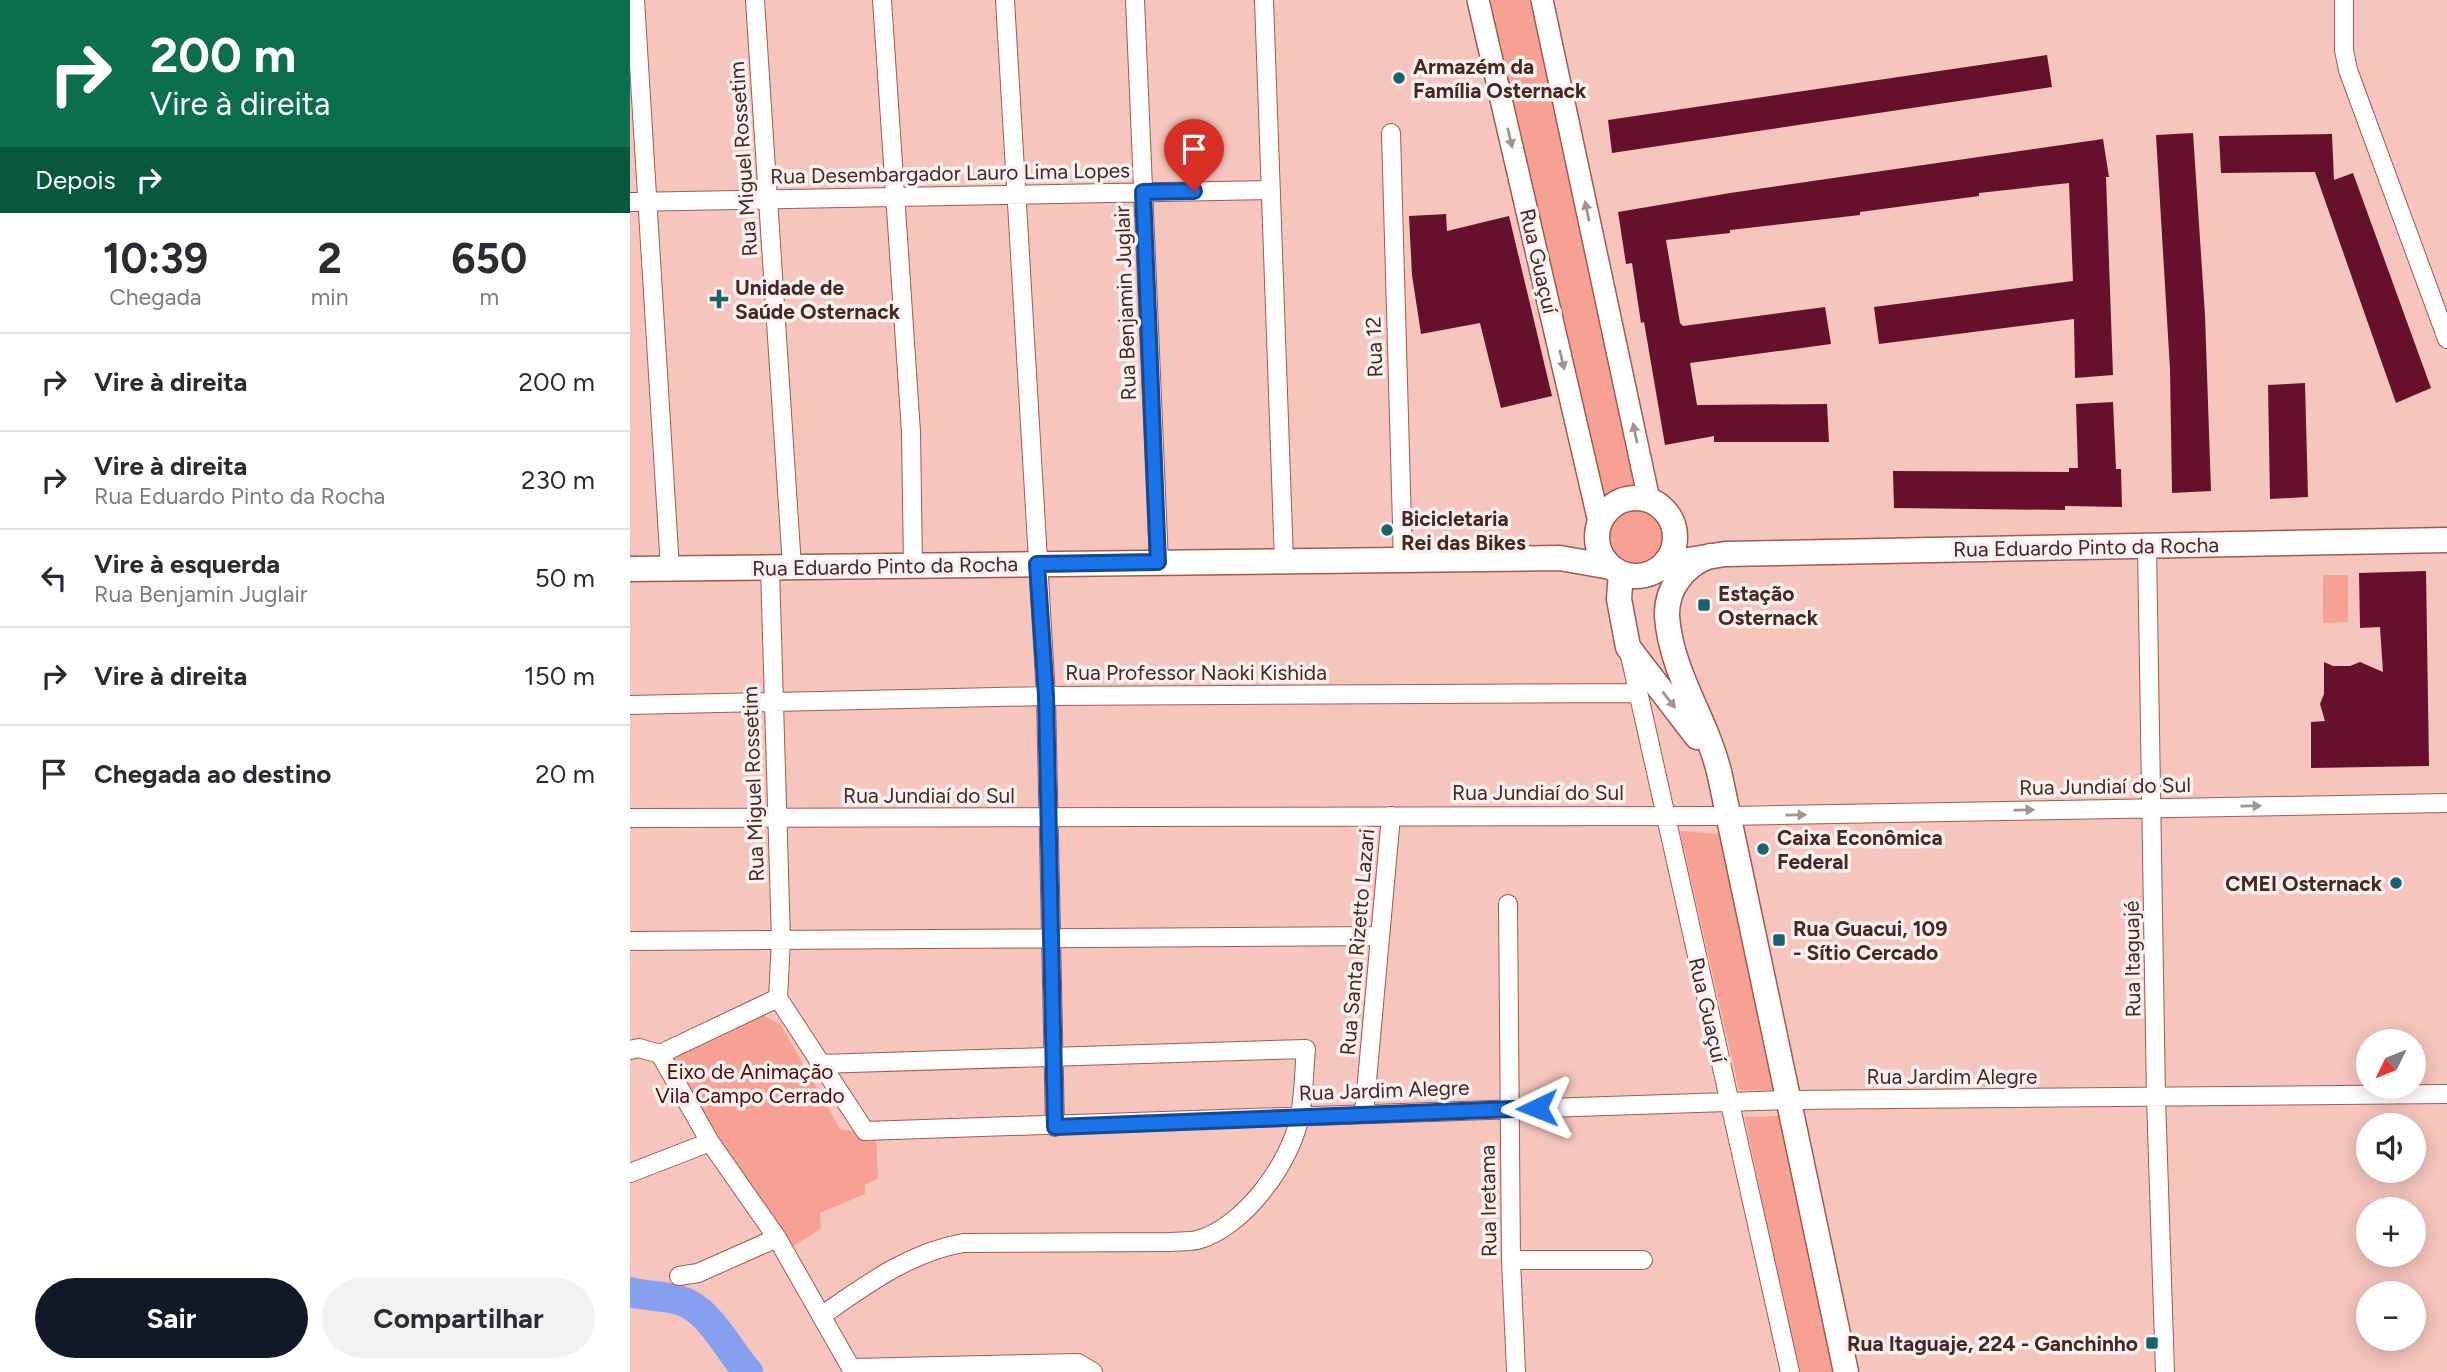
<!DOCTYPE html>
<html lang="pt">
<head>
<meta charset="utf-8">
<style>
  :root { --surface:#fff; --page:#f2f2f3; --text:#2b2b33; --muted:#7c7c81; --line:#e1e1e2; --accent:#111827 }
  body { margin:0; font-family:Figtree,sans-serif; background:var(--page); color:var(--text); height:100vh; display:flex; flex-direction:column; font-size:26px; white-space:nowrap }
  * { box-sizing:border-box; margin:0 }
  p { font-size:23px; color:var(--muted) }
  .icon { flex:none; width:38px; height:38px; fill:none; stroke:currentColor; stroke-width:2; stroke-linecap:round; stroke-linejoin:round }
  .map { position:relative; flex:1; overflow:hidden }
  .details { display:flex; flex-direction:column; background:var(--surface); width:630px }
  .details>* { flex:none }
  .top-card { background:#0b6e4f; color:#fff; overflow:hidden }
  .needle { width:46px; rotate:227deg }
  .fabs { position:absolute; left:1726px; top:1029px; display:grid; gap:14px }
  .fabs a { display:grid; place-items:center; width:70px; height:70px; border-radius:50%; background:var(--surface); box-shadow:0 4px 18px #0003; font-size:35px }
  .pin { position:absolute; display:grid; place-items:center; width:60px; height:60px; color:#fff; margin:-72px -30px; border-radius:50% 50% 50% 0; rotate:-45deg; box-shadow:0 0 7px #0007 }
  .pin .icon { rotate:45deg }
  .me { position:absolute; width:77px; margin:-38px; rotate:268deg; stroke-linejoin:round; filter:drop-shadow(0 0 5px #0008) }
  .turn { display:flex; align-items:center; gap:24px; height:147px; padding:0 35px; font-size:32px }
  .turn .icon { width:91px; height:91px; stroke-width:2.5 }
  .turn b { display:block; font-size:49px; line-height:60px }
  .then { display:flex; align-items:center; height:66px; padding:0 35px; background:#0003; gap:14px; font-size:26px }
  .eta { display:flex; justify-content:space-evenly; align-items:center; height:119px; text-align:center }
  .eta b { font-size:42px; font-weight:700; line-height:49px }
  .button { display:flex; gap:14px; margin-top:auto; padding:14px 35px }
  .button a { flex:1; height:80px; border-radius:42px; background:var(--accent); color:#fff; font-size:28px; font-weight:700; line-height:80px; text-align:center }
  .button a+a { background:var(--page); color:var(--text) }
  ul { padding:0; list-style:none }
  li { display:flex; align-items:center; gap:21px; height:98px; padding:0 35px; border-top:2px solid var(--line) }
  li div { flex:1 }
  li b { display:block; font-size:26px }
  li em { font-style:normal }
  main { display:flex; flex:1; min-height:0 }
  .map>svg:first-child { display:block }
  .green { fill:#f6a194 }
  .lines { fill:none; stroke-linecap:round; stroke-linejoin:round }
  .river { stroke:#86a0ef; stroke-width:30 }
  .building { fill:#66102b }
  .minor-casing { stroke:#a25a50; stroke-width:20 }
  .tertiary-casing { stroke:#a25a50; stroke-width:24 }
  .secondary-casing { stroke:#a25a50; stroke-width:27 }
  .minor { stroke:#fff; stroke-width:18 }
  .tertiary { stroke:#fff; stroke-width:21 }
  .secondary { stroke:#fff; stroke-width:24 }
  .oneway { fill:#a39391 }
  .route-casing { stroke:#114b97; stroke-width:18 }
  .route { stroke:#1a73e8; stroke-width:12 }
  .poi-dot { fill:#17636e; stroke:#faf1f0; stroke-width:2.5 }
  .labels { text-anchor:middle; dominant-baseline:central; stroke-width:7; stroke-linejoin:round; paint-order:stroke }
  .poi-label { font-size:21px; font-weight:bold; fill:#472723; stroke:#faf1f0; text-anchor:start }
  .street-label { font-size:21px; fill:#472723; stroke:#faf1f0 }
  .park-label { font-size:21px; fill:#530805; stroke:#faf1f0 }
</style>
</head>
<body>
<main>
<section class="details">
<div class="top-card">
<div class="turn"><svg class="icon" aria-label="right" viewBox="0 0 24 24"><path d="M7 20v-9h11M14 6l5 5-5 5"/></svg><div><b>200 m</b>Vire à direita</div></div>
<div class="then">Depois<svg class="icon" aria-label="right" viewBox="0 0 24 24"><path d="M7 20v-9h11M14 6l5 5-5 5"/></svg></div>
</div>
<div class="eta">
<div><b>10:39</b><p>Chegada</p></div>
<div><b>2</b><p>min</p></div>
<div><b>650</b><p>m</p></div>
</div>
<ul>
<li><svg class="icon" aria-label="right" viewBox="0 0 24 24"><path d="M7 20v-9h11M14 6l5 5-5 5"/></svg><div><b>Vire à direita</b></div><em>200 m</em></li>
<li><svg class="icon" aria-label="right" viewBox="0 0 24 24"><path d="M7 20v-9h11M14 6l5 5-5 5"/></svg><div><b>Vire à direita</b><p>Rua Eduardo Pinto da Rocha</p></div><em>230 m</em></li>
<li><svg class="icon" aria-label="left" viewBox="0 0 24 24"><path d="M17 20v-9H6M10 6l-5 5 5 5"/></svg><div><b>Vire à esquerda</b><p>Rua Benjamin Juglair</p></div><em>50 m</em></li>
<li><svg class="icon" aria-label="right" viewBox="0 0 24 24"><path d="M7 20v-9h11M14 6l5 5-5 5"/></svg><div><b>Vire à direita</b></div><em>150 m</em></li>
<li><svg class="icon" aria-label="arrive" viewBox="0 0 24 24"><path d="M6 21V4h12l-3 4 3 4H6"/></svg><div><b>Chegada ao destino</b></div><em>20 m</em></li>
</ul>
<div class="button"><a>Sair</a><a>Compartilhar</a></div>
</section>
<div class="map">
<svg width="1817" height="1372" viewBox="0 0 1817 1372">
  <rect width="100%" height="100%" fill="#f6c5bd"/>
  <path class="green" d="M857 0H903L1006 487 971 499Z
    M972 536a33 33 0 1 1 66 0a33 33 0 1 1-66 0Z
    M1693 575H1718V622L1693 623Z
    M1050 831 1089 834 1143 1090H1109Z
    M132 1015 151 1025 210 1129 246 1135 248 1178 235 1185V1194L190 1213 191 1229 160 1248 38 1058Z
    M1151 1116 1205 1372H1167L1115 1117Z"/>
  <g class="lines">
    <path class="river" d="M0 1292C16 1296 34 1296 49 1300 80 1309 98 1350 118 1372"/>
  </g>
  <path class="building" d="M1417 55 1422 87 982 153 978 120Z
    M1563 133 1575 315 1581 491 1542 493 1540 369 1526 135Z
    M1702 134 1704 180 1723 173 1801 388 1766 403 1685 172 1591 173 1589 136Z
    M1473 139 1479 177H1476L1483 375 1445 378 1444 319 1249 344 1244 307 1443 281 1439 183 1349 193V196L1230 212V215L1100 230V233L1036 240 1050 323 1053 326 1195 307 1201 344 1060 363 1067 405 1197 404 1199 442H1084V436L1035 445 1014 322 1011 323 1002 263 996 264 988 212 1100 193Z
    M816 214 817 231 879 216 922 396 871 408 850 323 791 334 782 275 779 216Z
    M1675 383 1678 497 1640 499 1638 385Z
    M1483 402 1486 469H1491L1492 507 1435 506V510L1264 508 1263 471 1439 472V468H1448L1446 404Z
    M1796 571 1799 766 1681 768V722L1695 721 1690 704 1694 694V662L1703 666H1720L1730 662 1753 672 1750 627 1730 628 1729 573Z"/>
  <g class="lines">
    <g class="minor-casing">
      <path id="minor" d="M5 0 40 569
        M125 0 162 567
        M252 0 281 432 283 566
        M375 0 416 696 425 1127
        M505 0 529 563
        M634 0 654 561
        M1714 0V50L1718 70 1817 339
        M761 133 773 560
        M0 202 641 190
        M1517 546 1526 1098 1535 1372
        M140 568 151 940 148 998
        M999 651 1160 1372
        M0 705 416 696 1007 693
        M0 818 1098 816 1817 803
        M878 904 881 1260 886 1372
        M0 941 749 936
        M0 1050 9 1048 30 1054
        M30 1054 148 998 235 1131 1158 1100 1817 1094
        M30 1054 80 1142 147 1238 221 1368 448 1363 463 1372
        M189 1064 676 1049C674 1071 674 1093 670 1115 662 1161 614 1228 567 1240 558 1242 548 1241 540 1242L333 1243C278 1253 236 1285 191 1316
        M734 1114 761 816
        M0 1173 80 1142
        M881 1260H1013
        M49 1276 68 1273 147 1238"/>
    </g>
    <g class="tertiary-casing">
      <path id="tertiary" d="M848 0 969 522
        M912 0 1019 500"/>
    </g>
    <g class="secondary-casing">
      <path id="secondary" d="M967 537a39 39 0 1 1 78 0a39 39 0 1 1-78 0Z
        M1080 556C1054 565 1036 589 1037 616 1041 674 1078 721 1090 776 1133 975 1173 1174 1216 1372
        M1034 564 1095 554 1817 540
        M0 569 930 558 981 567
        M991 573 989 599 998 647 1067 737"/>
    </g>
    <use href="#minor" class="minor"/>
    <use href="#tertiary" class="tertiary"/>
    <use href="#secondary" class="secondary"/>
  </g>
  <defs><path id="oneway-solid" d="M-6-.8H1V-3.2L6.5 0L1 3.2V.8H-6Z" transform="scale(1.75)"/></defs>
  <g class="oneway">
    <use href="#oneway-solid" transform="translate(880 138) rotate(77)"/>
    <use href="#oneway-solid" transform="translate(957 211) rotate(-102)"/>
    <use href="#oneway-solid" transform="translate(932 360) rotate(77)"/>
    <use href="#oneway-solid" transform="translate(1005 433) rotate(-102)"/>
    <use href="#oneway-solid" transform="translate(1039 700) rotate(52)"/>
    <use href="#oneway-solid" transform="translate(1621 806) rotate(-1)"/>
    <use href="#oneway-solid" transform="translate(1394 810) rotate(-1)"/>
    <use href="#oneway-solid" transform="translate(1166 815) rotate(-1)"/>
  </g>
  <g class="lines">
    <g class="route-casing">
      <path id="route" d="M564 191 513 192 528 562 407 564 416 696 425 1127 907 1108"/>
    </g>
    <use href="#route" class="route"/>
  </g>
  <g class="poi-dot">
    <circle cx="769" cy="78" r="7"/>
    <path d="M85.5 288.5h7v7h7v7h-7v7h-7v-7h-7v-7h7z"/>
    <circle cx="757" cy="530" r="7"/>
    <rect x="1067" y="598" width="14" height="14" rx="3.5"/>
    <circle cx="1133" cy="849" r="7"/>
    <circle cx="1766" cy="883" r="7"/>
    <rect x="1142" y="933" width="14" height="14" rx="3.5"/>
    <rect x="1515" y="1336" width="14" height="14" rx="3.5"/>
  </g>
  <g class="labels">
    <g class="poi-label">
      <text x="783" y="66">Armazém da<tspan x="783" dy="24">Família Osternack</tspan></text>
      <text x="105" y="287">Unidade de<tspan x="105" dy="24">Saúde Osternack</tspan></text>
      <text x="771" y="518">Bicicletaria<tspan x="771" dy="24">Rei das Bikes</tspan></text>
      <text x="1088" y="593">Estação<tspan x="1088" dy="24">Osternack</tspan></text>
      <text x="1147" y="837">Caixa Econômica<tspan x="1147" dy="24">Federal</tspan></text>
      <text x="1752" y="883" text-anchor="end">CMEI Osternack</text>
      <text x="1163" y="928">Rua Guacui, 109<tspan x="1163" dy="24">- Sítio Cercado</tspan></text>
      <text x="1508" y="1343" text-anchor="end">Rua Itaguaje, 224 - Ganchinho</text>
    </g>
    <g class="street-label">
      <text transform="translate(113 159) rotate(-94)">Rua Miguel Rossetim</text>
      <text transform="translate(320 173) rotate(-1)">Rua Desembargador Lauro Lima Lopes</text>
      <text transform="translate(909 261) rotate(77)">Rua Guaçuí</text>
      <text transform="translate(495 303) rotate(-92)">Rua Benjamin Juglair</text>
      <text transform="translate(744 347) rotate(-92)">Rua 12</text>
      <text transform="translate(1456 547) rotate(-1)">Rua Eduardo Pinto da Rocha</text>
      <text transform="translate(255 566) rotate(-1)">Rua Eduardo Pinto da Rocha</text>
      <text x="566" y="672">Rua Professor Naoki Kishida</text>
      <text transform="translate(123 784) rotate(-92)">Rua Miguel Rossetim</text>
      <text transform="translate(1475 786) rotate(-1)">Rua Jundiaí do Sul</text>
      <text x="908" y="792">Rua Jundiaí do Sul</text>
      <text x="299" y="795">Rua Jundiaí do Sul</text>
      <text transform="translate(727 942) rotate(-85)">Rua Santa Rizetto Lazari</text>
      <text transform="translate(1502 959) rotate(-91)">Rua Itaguajé</text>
      <text transform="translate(1078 1010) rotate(77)">Rua Guaçuí</text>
      <text x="1322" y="1076">Rua Jardim Alegre</text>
      <text transform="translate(754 1090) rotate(-2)">Rua Jardim Alegre</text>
      <text transform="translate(858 1201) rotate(-91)">Rua Iretama</text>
    </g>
    <g class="park-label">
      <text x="120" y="1071">Eixo de Animação<tspan x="120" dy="24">Vila Campo Cerrado</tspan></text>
    </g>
  </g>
</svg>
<div class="fabs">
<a><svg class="needle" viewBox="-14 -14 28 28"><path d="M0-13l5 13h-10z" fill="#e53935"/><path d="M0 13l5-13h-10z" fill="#7c7c81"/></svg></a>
<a><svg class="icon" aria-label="sound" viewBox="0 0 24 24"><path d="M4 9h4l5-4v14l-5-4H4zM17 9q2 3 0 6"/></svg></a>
<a>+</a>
<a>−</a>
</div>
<div class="pin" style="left:564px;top:191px;background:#d93025"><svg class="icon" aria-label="arrive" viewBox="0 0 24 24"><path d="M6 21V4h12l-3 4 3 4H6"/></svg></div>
<svg class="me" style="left:907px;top:1108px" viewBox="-20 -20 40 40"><path d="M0-17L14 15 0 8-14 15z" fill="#1a73e8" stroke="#fff" stroke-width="4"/></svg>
</div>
</main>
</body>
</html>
